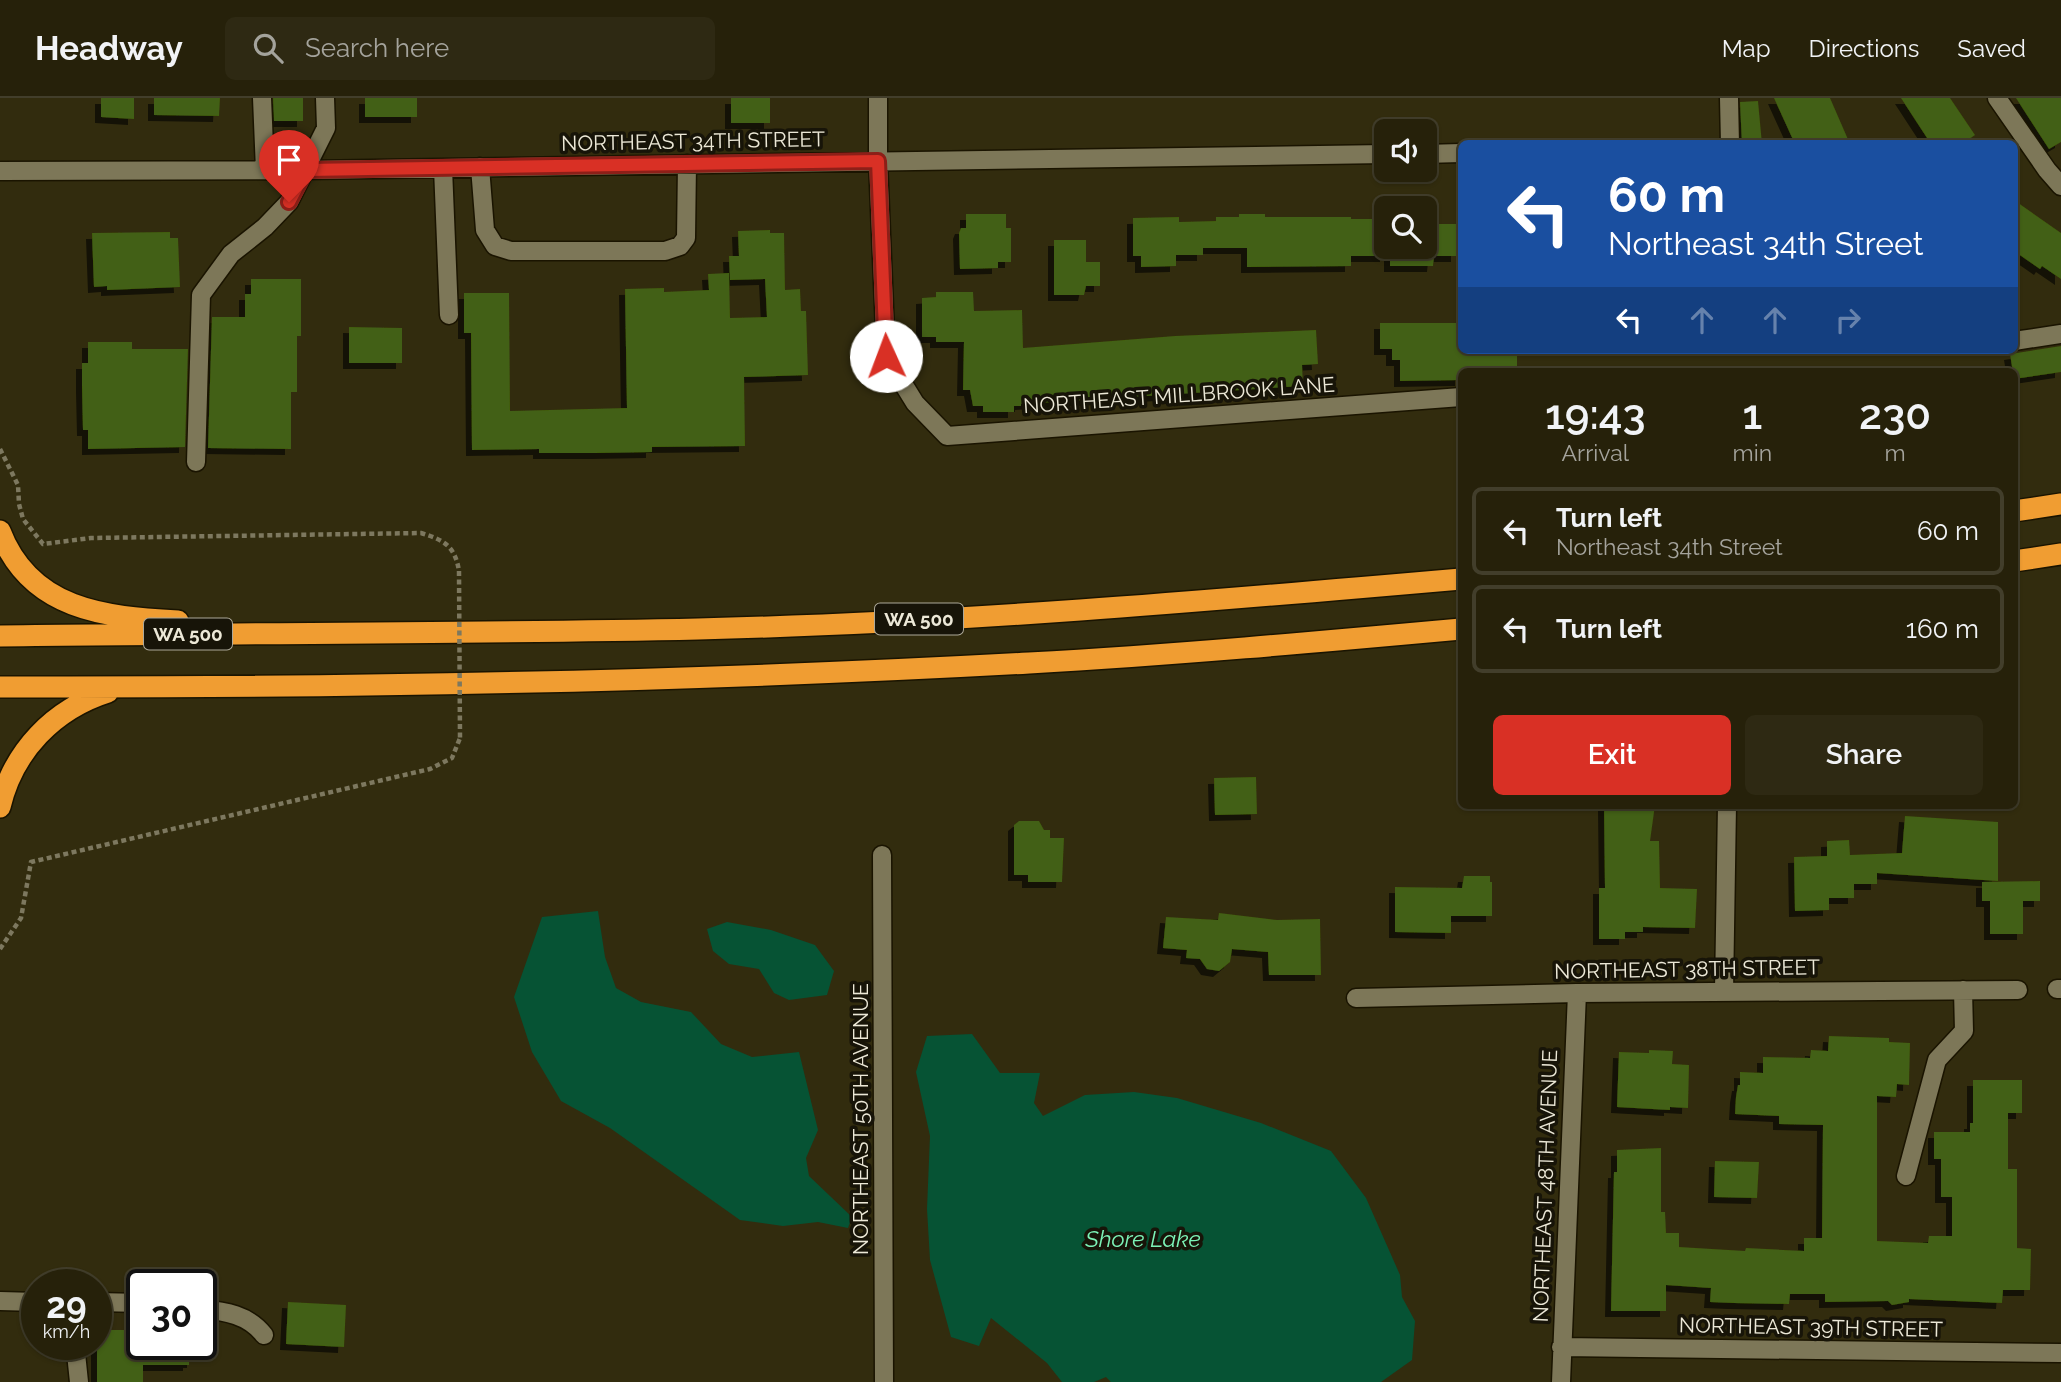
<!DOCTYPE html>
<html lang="en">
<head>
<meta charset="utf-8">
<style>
  :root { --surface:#26210a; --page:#2e2913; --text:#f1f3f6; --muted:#a4a39c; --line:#423e2b; --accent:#d93025 }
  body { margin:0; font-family:Raleway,sans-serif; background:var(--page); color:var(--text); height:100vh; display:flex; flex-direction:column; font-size:26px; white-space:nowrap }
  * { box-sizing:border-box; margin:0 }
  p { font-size:23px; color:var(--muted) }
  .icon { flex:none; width:38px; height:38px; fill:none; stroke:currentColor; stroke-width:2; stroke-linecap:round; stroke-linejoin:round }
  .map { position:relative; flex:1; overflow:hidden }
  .side { position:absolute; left:1458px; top:270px; width:560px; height:441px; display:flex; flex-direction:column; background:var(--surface); border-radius:10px; box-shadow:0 2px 5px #0004,0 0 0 2px var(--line) }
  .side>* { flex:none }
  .hud { position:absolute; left:1458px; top:42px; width:560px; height:214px; border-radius:10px; box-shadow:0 2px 5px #0004,0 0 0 2px var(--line); background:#1a4fa0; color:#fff; overflow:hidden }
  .tools { position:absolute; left:1374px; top:21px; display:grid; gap:14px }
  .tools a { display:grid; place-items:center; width:63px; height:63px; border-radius:10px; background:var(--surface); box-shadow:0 2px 5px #0004,0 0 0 2px var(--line); font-size:35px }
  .speed { position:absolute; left:21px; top:1171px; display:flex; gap:14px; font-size:35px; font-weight:700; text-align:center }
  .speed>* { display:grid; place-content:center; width:91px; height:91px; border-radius:50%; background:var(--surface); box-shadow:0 2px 5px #0004,0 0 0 2px var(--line); line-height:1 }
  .speed small { font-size:18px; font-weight:400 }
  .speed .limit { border:4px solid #111; border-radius:10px; background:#fff; color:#111 }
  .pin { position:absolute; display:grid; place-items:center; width:60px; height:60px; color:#fff; margin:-72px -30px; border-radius:50% 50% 50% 0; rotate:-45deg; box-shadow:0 0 7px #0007 }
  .pin .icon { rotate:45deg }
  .me { position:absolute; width:77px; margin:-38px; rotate:358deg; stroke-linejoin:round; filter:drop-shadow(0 0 5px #0008) }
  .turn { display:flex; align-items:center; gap:24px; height:147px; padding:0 35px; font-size:32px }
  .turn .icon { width:91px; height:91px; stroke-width:2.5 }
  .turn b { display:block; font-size:49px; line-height:60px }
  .lanes { display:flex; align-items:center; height:66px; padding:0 35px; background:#0003; justify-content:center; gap:35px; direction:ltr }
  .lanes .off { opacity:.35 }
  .eta { display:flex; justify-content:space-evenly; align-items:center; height:119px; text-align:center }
  .eta b { font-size:42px; font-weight:600; line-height:49px }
  .primary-button { display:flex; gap:14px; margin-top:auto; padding:14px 35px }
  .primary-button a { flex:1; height:80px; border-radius:10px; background:var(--accent); color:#fff; font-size:28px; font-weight:600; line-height:80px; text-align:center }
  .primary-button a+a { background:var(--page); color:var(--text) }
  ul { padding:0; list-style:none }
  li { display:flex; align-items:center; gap:21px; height:88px; margin:0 14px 10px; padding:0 21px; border:4px solid var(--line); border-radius:10px }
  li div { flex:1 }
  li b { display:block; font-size:26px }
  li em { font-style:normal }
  header { display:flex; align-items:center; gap:42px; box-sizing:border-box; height:98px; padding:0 35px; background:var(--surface); border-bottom:2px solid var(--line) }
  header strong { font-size:33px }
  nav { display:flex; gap:38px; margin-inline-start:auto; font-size:24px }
  .search { width:490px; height:63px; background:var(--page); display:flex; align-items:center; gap:18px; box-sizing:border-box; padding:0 24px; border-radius:10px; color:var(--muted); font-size:26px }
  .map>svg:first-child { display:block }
  .water { fill:#065334 }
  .building { fill:#426012; filter:url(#shadow) }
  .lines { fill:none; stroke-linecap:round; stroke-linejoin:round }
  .minor-casing { stroke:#1a1400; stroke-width:21 }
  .highway-casing { stroke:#1a1400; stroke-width:24 }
  .path { stroke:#7d785f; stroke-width:4.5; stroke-dasharray:5 3.5; stroke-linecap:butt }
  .minor { stroke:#7d7758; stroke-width:18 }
  .highway { stroke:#f09d32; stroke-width:21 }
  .path-bridge { stroke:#7d785f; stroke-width:4.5; stroke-dasharray:5 3.5; stroke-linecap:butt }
  .route-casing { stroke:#8d1f18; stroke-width:18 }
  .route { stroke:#d93025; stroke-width:12 }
  .labels { text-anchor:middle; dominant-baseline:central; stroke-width:7; stroke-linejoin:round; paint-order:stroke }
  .shield { fill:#171408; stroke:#aca899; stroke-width:2 }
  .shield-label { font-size:19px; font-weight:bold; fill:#ece8d7 }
  .street-label { font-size:21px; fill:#ece8d7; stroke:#171408 }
  .water-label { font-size:23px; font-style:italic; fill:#7cf3b7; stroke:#171408 }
</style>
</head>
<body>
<header>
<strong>Headway</strong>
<div class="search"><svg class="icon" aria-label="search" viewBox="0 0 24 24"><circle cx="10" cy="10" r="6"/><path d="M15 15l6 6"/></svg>Search here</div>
<nav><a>Map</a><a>Directions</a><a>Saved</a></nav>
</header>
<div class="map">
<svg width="2061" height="1284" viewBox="0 0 2061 1284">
  <defs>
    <filter id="shadow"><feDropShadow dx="-6" dy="6" stdDeviation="0" flood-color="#0009"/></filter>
  </defs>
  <rect width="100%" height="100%" fill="#322c0e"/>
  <path class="water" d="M598 813 605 859 616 890 641 904 691 914 721 946 752 959 799 954 818 1032 806 1060 809 1078 852 1119 848 1130 818 1124 783 1128 740 1122 610 1030 561 1003 532 954 514 899 542 819Z
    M727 824 771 832 815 847 834 873 827 897 789 902 774 895 759 871 729 866 713 853 707 831Z
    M972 936 1000 975H1040L1034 1005 1043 1018 1085 997 1134 994 1177 1000 1261 1025 1331 1053 1366 1100 1400 1177 1402 1199 1415 1223 1412 1262 1381 1284H1111L1106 1279 1094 1284H1062L1047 1265 991 1220 979 1248 951 1239 930 1162 927 1111 930 1038 916 974 927 938Z"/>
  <path class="building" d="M101 0H134V21L101 19Z
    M154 0H220L219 18 154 17Z
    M273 0H303V23H274Z
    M365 0H417V19H365Z
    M731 0H770V25H731Z
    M1774 0H1830L1850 46H1795Z
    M1901 0H1950L1975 37 1962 46H1931Z
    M2016 0H2061V44L2049 51Z
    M1758 3 1762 46H1742L1740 4Z
    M2014 102 2061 135V181L2042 168 2040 171 2014 153Z
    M966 116H1006V130H1011V164H998V170L960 171 959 135 961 130H966Z
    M1239 116H1265V119H1351V121H1386V158H1351V168L1247 169V150H1203V157H1176V168L1141 169V158H1133V120L1179 119V124L1216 123V119H1239Z
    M1424 126H1457V158H1434L1433 168H1390V149H1424Z
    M770 132V135H784L785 192 800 191 801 213H806L808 277 744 279 745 348 652 349V354L597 355H539V351L472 352 471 235H464V195H509L510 313 627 310 625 191 664 190V194L709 192 708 176 729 175 730 220 767 219 765 181 730 182 729 158H739L738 133Z
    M170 134V140H178L180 189 107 192V188L94 189 92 135Z
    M1054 142H1086V164H1100V188H1086L1084 197H1054Z
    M251 181H301V238H297V294H291V351L208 350 212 219H245V196H251Z
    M936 194H973L974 213 1022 212 1023 250 1175 238 1316 232 1318 266 1302 267 1303 288 1021 306V308H1014V314H983V308H973L970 292H963L964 244H936V239H922V200L936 199Z
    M1380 225H1461V252H1517V273H1461V282L1400 283V262H1392V251H1380Z
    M349 229 402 230V265H349Z
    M88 244H132V251H188L185 349 88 351V332H83L82 288V265H88Z
    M2061 248V274L2014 281 2010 256Z
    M1256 679 1257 716 1215 717 1214 680Z
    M1604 707H1655L1650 743H1659L1660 790 1697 791 1695 830 1643 829V834H1625V841H1599V790H1605Z
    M1905 718 1998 724V783L1877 775V786H1854V800H1829V812L1795 813 1794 759 1827 758V743L1849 742 1850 757 1902 755Z
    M1019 723H1039L1044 732H1050V740H1064L1062 784H1028V777H1014V727Z
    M1464 778H1490V784H1492V818H1451V835L1395 834V789L1462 790Z
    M2040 783V803H2023V836H1990V803H1982V784Z
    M1219 815 1277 822 1320 821 1321 877H1269L1268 854 1232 851 1230 864 1219 873 1207 871 1200 861 1186 860 1187 852 1163 850 1166 819 1218 822Z
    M1829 938 1889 940V944L1910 945 1909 987 1897 986 1896 999 1877 998V1143L1928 1145 1929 1138H1952V1099H1941V1061H1934V1034H1970V1025H1973V982H2022V1015H2008V1071H2017V1150L2031 1151 2030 1192H2003L2002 1205 1909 1201V1204L1892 1207 1888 1203 1825 1204V1196H1790L1789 1206 1734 1205 1710 1204 1711 1190 1666 1187V1213H1611L1614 1074H1617V1052L1661 1050V1114H1665L1666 1135H1679V1149L1745 1153 1746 1150 1804 1153V1140H1822L1823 1027 1779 1026V1018L1735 1016 1736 999 1738 987H1740V974L1763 975V959L1810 960 1811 952 1828 953Z
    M1649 952 1673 953 1672 966 1689 967 1688 1010 1670 1009V1012L1617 1009 1619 954 1649 955Z
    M1715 1063 1759 1064 1757 1100 1714 1099Z
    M288 1204 346 1207 344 1249 286 1246Z
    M97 1232H142V1246H193V1264H189V1267H143V1284H97Z"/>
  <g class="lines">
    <g class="minor-casing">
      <path id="minor" d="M262 0 265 72
        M878 0V63L886 258 915 305 947 338 1461 299
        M1729 0 1730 46
        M1997 0 2047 72 2061 88
        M1424 56 1461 55
        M480 69 485 132 495 148 511 153H665L680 148 686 140 687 66
        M443 70 449 217
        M0 73 306 72 1386 56
        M2014 243 2061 236
        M196 364 201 197 231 156 265 129 289 104 326 30 325 0
        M882 757 884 1284
        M2057 891H2061
        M1724 893 1727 707
        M1356 900 1577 895 2018 892
        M1906 1078 1937 962 1964 933 1963 892
        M0 1203 37 1204
        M96 1204 142 1205
        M201 1211C225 1213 249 1217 264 1237
        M75 1246 79 1284
        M1561 1249 2061 1255
        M1561 1284 1577 895"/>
    </g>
    <g class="highway-casing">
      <path id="highway" d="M2014 413 2061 406
        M0 433C30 512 104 519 178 523
        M2014 463 2061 456
        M0 538C233 535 466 536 698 531 953 525 1208 503 1461 481
        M0 589C343 590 686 584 1029 565 1173 557 1317 544 1461 531
        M0 709C13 653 54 611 108 594"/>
    </g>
    <path class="path" d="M0 351 18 387 19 406 23 421 43 446 91 440 421 435C444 442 455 448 459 473
      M0 851 21 820 31 764 430 671 452 660 460 640"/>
    <use href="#minor" class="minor"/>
    <use href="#highway" class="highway"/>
    <path class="path-bridge" d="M459 473 460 640"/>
  </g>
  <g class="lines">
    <g class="route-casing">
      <path id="route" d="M289 104 306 72 878 63 886 258"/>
    </g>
    <use href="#route" class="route"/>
  </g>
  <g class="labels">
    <g class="shield">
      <rect x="875" y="505.5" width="88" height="31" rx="5"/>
      <rect x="144" y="520.5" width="88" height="31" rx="5"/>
    </g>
    <g class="shield-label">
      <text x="919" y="521">WA 500</text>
      <text x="188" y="536">WA 500</text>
    </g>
    <g class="street-label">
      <text transform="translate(693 43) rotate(-1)">NORTHEAST 34TH STREET</text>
      <text transform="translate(1179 297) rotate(-4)">NORTHEAST MILLBROOK LANE</text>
      <text transform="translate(1687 871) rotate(-1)">NORTHEAST 38TH STREET</text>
      <text transform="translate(860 1021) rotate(-90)">NORTHEAST 50TH AVENUE</text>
      <text transform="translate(1545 1088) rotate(-88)">NORTHEAST 48TH AVENUE</text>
      <text transform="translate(1811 1229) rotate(1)">NORTHEAST 39TH STREET</text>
    </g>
    <g class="water-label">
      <text x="1143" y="1140">Shore Lake</text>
    </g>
  </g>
</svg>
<div class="tools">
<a><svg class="icon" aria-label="sound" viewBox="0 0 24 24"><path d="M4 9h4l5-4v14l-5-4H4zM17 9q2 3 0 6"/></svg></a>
<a><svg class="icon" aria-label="search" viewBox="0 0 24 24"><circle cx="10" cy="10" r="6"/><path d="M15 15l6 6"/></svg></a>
</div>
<div class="speed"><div>29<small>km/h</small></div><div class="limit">30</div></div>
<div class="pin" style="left:289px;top:104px;background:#d93025"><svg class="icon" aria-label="arrive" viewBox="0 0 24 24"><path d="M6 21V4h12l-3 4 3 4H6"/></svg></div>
<svg class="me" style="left:886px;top:258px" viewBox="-20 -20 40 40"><circle r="19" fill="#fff"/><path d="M0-13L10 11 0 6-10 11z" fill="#d93025"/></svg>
<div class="hud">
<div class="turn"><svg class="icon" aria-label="left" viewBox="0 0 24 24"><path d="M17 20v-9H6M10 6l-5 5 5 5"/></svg><div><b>60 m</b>Northeast 34th Street</div></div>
<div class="lanes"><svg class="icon" aria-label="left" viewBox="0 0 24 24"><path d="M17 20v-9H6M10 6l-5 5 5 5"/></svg><svg class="icon off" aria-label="ahead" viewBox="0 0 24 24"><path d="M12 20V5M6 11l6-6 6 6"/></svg><svg class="icon off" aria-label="ahead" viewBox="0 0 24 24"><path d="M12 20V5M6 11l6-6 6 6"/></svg><svg class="icon off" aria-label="right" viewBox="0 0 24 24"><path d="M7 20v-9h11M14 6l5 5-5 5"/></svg></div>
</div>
<section class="side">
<div class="eta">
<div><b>19:43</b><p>Arrival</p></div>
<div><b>1</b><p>min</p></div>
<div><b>230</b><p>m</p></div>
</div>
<ul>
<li><svg class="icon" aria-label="left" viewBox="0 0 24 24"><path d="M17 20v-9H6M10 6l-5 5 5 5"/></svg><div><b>Turn left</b><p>Northeast 34th Street</p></div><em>60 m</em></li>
<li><svg class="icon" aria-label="left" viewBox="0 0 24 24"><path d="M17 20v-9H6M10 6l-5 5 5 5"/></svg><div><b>Turn left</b></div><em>160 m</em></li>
</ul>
<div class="primary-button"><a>Exit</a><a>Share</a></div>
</section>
</div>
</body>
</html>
